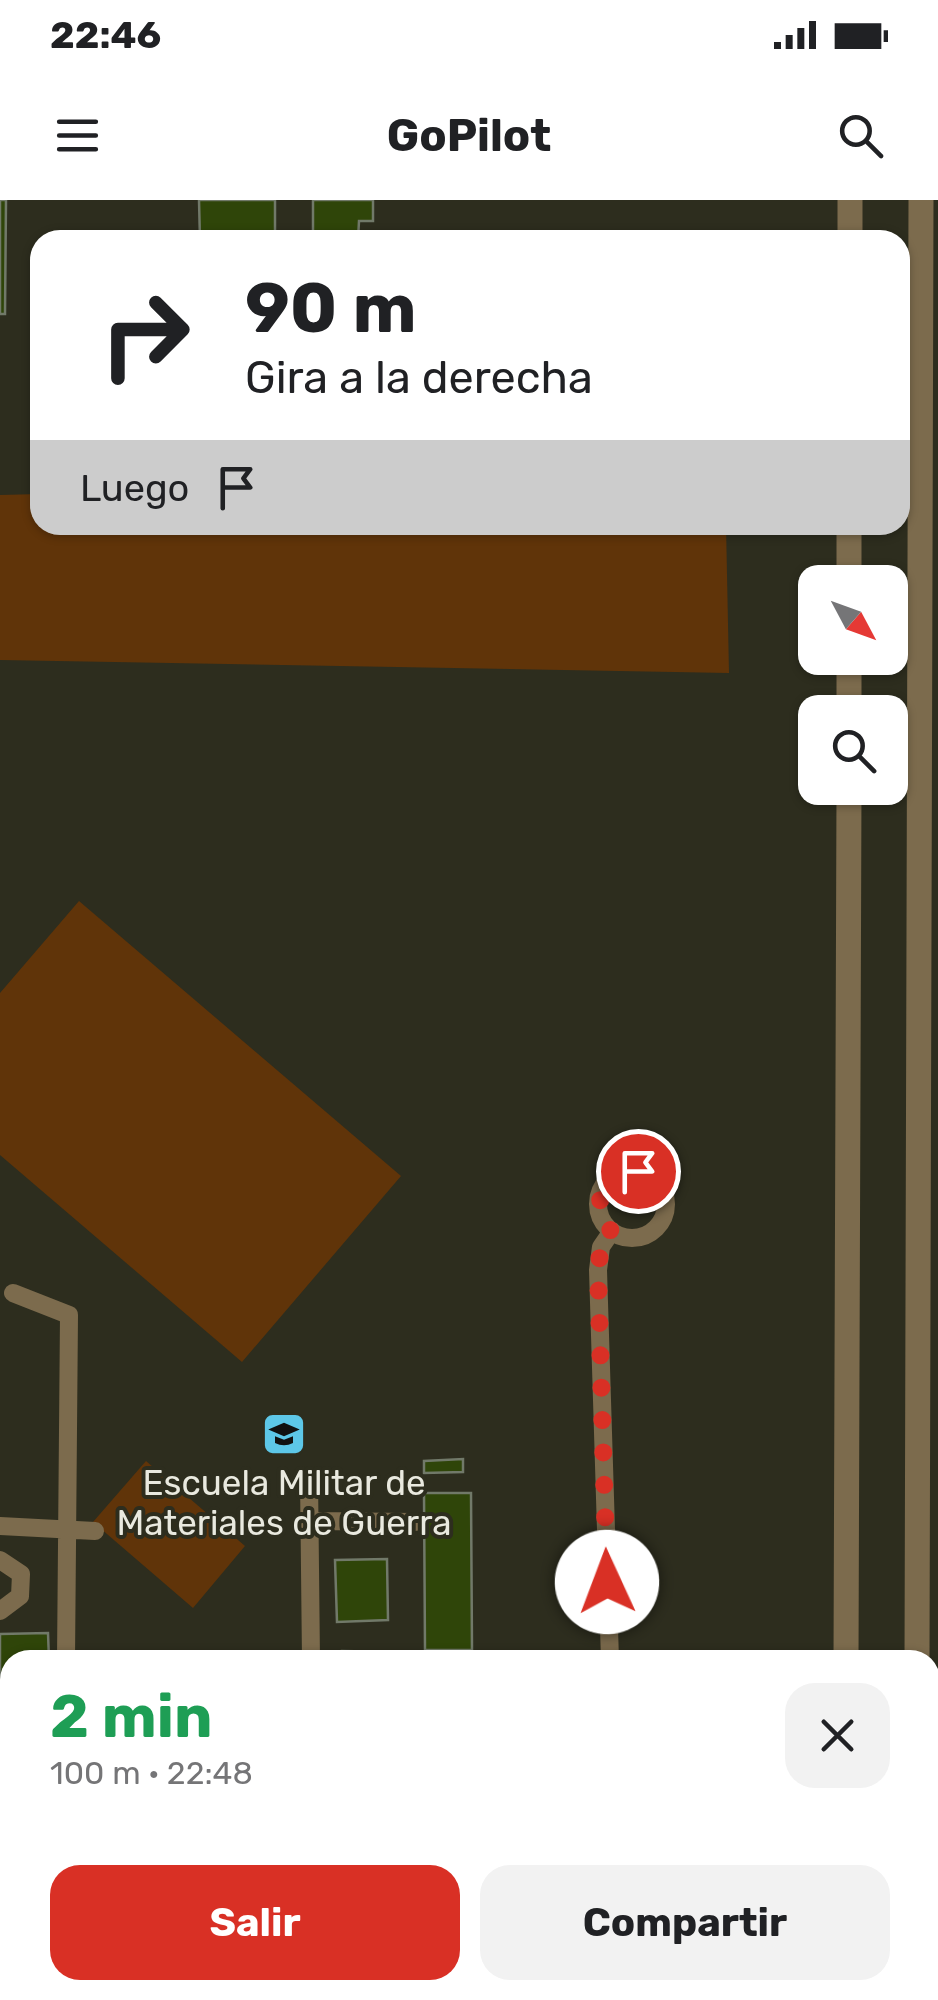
<!DOCTYPE html>
<html lang="es">
<head>
<meta charset="utf-8">
<style>
  :root { --surface:#fff; --page:#f2f2f2; --text:#202124; --muted:#757577; --accent:#d93025 }
  body { margin:0; font-family:Rubik,sans-serif; background:var(--page); color:var(--text); height:100vh; display:flex; flex-direction:column; font-size:38px; white-space:nowrap }
  * { box-sizing:border-box; margin:0 }
  p { font-size:32px; color:var(--muted) }
  .icon { flex:none; width:55px; height:55px; fill:none; stroke:currentColor; stroke-width:2; stroke-linecap:round; stroke-linejoin:round }
  .map { position:relative; flex:1; overflow:hidden }
  .drawer { position:absolute; left:0px; top:1450px; width:940px; height:350px; display:flex; flex-direction:column; background:var(--surface); border-radius:30px 30px 0 0; box-shadow:0 2px 8px #0004 }
  .drawer>* { flex:none }
  .banner { position:absolute; left:30px; top:30px; width:880px; height:305px; border-radius:30px; box-shadow:0 2px 8px #0004; background:#fff; color:var(--text); overflow:hidden }
  .needle { width:65px; rotate:131deg }
  .tools { position:absolute; left:798px; top:365px; display:grid; gap:20px }
  .tools a { display:grid; place-items:center; width:110px; height:110px; border-radius:20px; background:var(--surface); box-shadow:0 2px 8px #0004; font-size:50px }
  .pin { position:absolute; display:grid; place-items:center; width:85px; height:85px; color:#fff; margin:-42px; border:5px solid #fff; border-radius:50%; box-shadow:0 2px 10px #0007 }
  .me { position:absolute; width:110px; margin:-55px; rotate:358deg; stroke-linejoin:round; filter:drop-shadow(0 0 8px #0008) }
  .turn { display:flex; align-items:center; gap:35px; height:210px; padding:0 50px; font-size:45px }
  .turn .icon { width:130px; height:130px; stroke-width:2.5 }
  .turn b { display:block; font-size:70px; line-height:85px }
  .then { display:flex; align-items:center; height:95px; padding:0 50px; background:#0003; gap:20px; font-size:38px }
  .round { display:grid; place-items:center; flex:none; width:105px; height:105px; border-radius:30px; background:var(--page) }
  .head { display:flex; align-items:center; justify-content:space-between; height:170px; padding:0 50px }
  h1 { font-size:60px; font-weight:700; line-height:75px; color:#1e9e55 }
  .cta { display:flex; gap:20px; margin-top:auto; padding:20px 50px }
  .cta a { flex:1; height:115px; border-radius:30px; background:var(--accent); color:#fff; font-size:40px; font-weight:700; line-height:115px; text-align:center }
  .cta a+a { background:var(--page); color:var(--text) }
  .status { display:flex; justify-content:space-between; align-items:center; height:70px; padding:0 50px; background:var(--surface); direction:ltr }
  .status svg { height:28px; fill:currentColor }
  header { display:flex; justify-content:space-between; align-items:center; height:130px; padding:0 50px; background:var(--surface); font-size:45px; font-weight:700 }
  .map>svg:first-child { display:block }
  .green { fill:#603409 }
  .building { fill:#2f4509; stroke:#717969; stroke-width:2.5 }
  .lines { fill:none; stroke-linecap:round; stroke-linejoin:round }
  .lane { stroke:#7c6b4d; stroke-width:18 }
  .street { stroke:#7c6b4d; stroke-width:25 }
  .route { stroke:#d93025; stroke-width:18; stroke-dasharray:0 32.4 }
  .labels { text-anchor:middle; dominant-baseline:central; stroke-width:8; stroke-linejoin:round; paint-order:stroke }
  .poi-label { font-size:35px; fill:#e9e9df; stroke:#2d2d1e }
</style>
</head>
<body>
<div class="status"><b>22:46</b><svg viewBox="0 0 49 12"><path d="M0 12V9h3v3zM5 12V6h3v6zM10 12V3h3v9zM15 12V0h3v12zM26 1h20v11H26zM47 4h2v5h-2z"/></svg></div>
<header><svg class="icon" aria-label="menu" viewBox="0 0 24 24"><path d="M4 6h16M4 12h16M4 18h16"/></svg>GoPilot<svg class="icon" aria-label="search" viewBox="0 0 24 24"><circle cx="10" cy="10" r="6"/><path d="M15 15l6 6"/></svg></header>
<div class="map">
<svg width="938" height="1800" viewBox="0 0 938 1800">
  <rect width="100%" height="100%" fill="#2d2d1e"/>
  <path class="green" d="M40 294V325H726L729 473 0 460V295Z
    M79 701 401 976 242 1162 0 955V793Z
    M146 1261 245 1346 193 1408 93 1322Z
    M629 1790H772V1800H626Z"/>
  <path class="building" d="M0 0H6L5 114H0Z
    M199 0H275V40H200Z
    M313 0H373V21H359L358 40H313Z
    M463 1259V1272L424 1273V1261Z
    M424 1293H471L472 1450H425Z
    M387 1359 388 1420 337 1422 335 1360Z
    M48 1433 49 1460H10V1623L0 1624V1434Z
    M342 1451 390 1452V1460H342Z
    M0 1720H10V1790H57V1800H6L7 1762H0Z
    M188 1790H267V1800H188Z"/>
  <g class="lines">
    <path class="lane" d="M598 1004a34 34 0 1 1 68 0a34 34 0 1 1-68 0Z
      M13 1093 69 1115 66 1460
      M309 1278 311 1460
      M310 1321 415 1322
      M0 1326 95 1331
      M0 1360 21 1374 20 1396 0 1411
      M610 1460 598 1070 601 1047 612 1031
      M0 1684 10 1685
      M316 1790V1800
      M515 1800 516 1790"/>
    <path class="street" d="M850 40V0
      M849 382V325
      M849 512V458
      M846 1460 849 588
      M917 1460 921 0
      M845 1800V1790
      M916 1800V1790"/>
  </g>
  <g class="lines">
    <path class="route" d="M607 1382 598 1070 601 1047 612 1032C588 1005 602 970 638 971"/>
  </g>
  <defs>
    <g id="university-square" transform="scale(2.25)"><rect x="-9" y="-9" width="18" height="18" rx="4" fill="#5dc7e8" stroke="#2d2d1e"/><path d="M0-5L7-2L0 1L-7-2ZM-4 1L0 2.5L4 1V4Q0 6-4 4Z" fill="#111"/></g>
  </defs>
  <g fill-rule="evenodd">
    <use href="#university-square" x="284" y="1234"/>
  </g>
  <g class="labels">
    <g class="poi-label">
      <text x="284" y="1283">Escuela Militar de<tspan x="284" dy="40">Materiales de Guerra</tspan></text>
    </g>
  </g>
</svg>
<div class="tools">
<a><svg class="needle" viewBox="-14 -14 28 28"><path d="M0-13l5 13h-10z" fill="#e53935"/><path d="M0 13l5-13h-10z" fill="#757577"/></svg></a>
<a><svg class="icon" aria-label="search" viewBox="0 0 24 24"><circle cx="10" cy="10" r="6"/><path d="M15 15l6 6"/></svg></a>
</div>
<div class="pin" style="left:638px;top:971px;background:#d93025"><svg class="icon" aria-label="arrive" viewBox="0 0 24 24"><path d="M6 21V4h12l-3 4 3 4H6"/></svg></div>
<svg class="me" style="left:607px;top:1382px" viewBox="-20 -20 40 40"><circle r="19" fill="#fff"/><path d="M0-13L10 11 0 6-10 11z" fill="#d93025"/></svg>
<div class="banner">
<div class="turn"><svg class="icon" aria-label="right" viewBox="0 0 24 24"><path d="M7 20v-9h11M14 6l5 5-5 5"/></svg><div><b>90 m</b>Gira a la derecha</div></div>
<div class="then">Luego<svg class="icon" aria-label="arrive" viewBox="0 0 24 24"><path d="M6 21V4h12l-3 4 3 4H6"/></svg></div>
</div>
<section class="drawer">
<div class="head"><div><h1>2 min</h1><p>100 m · 22:48</p></div><a class="round"><svg class="icon" aria-label="close" viewBox="0 0 24 24"><path d="M6 6l12 12M18 6L6 18"/></svg></a></div>
<div class="cta"><a>Salir</a><a>Compartir</a></div>
</section>
</div>
</body>
</html>
